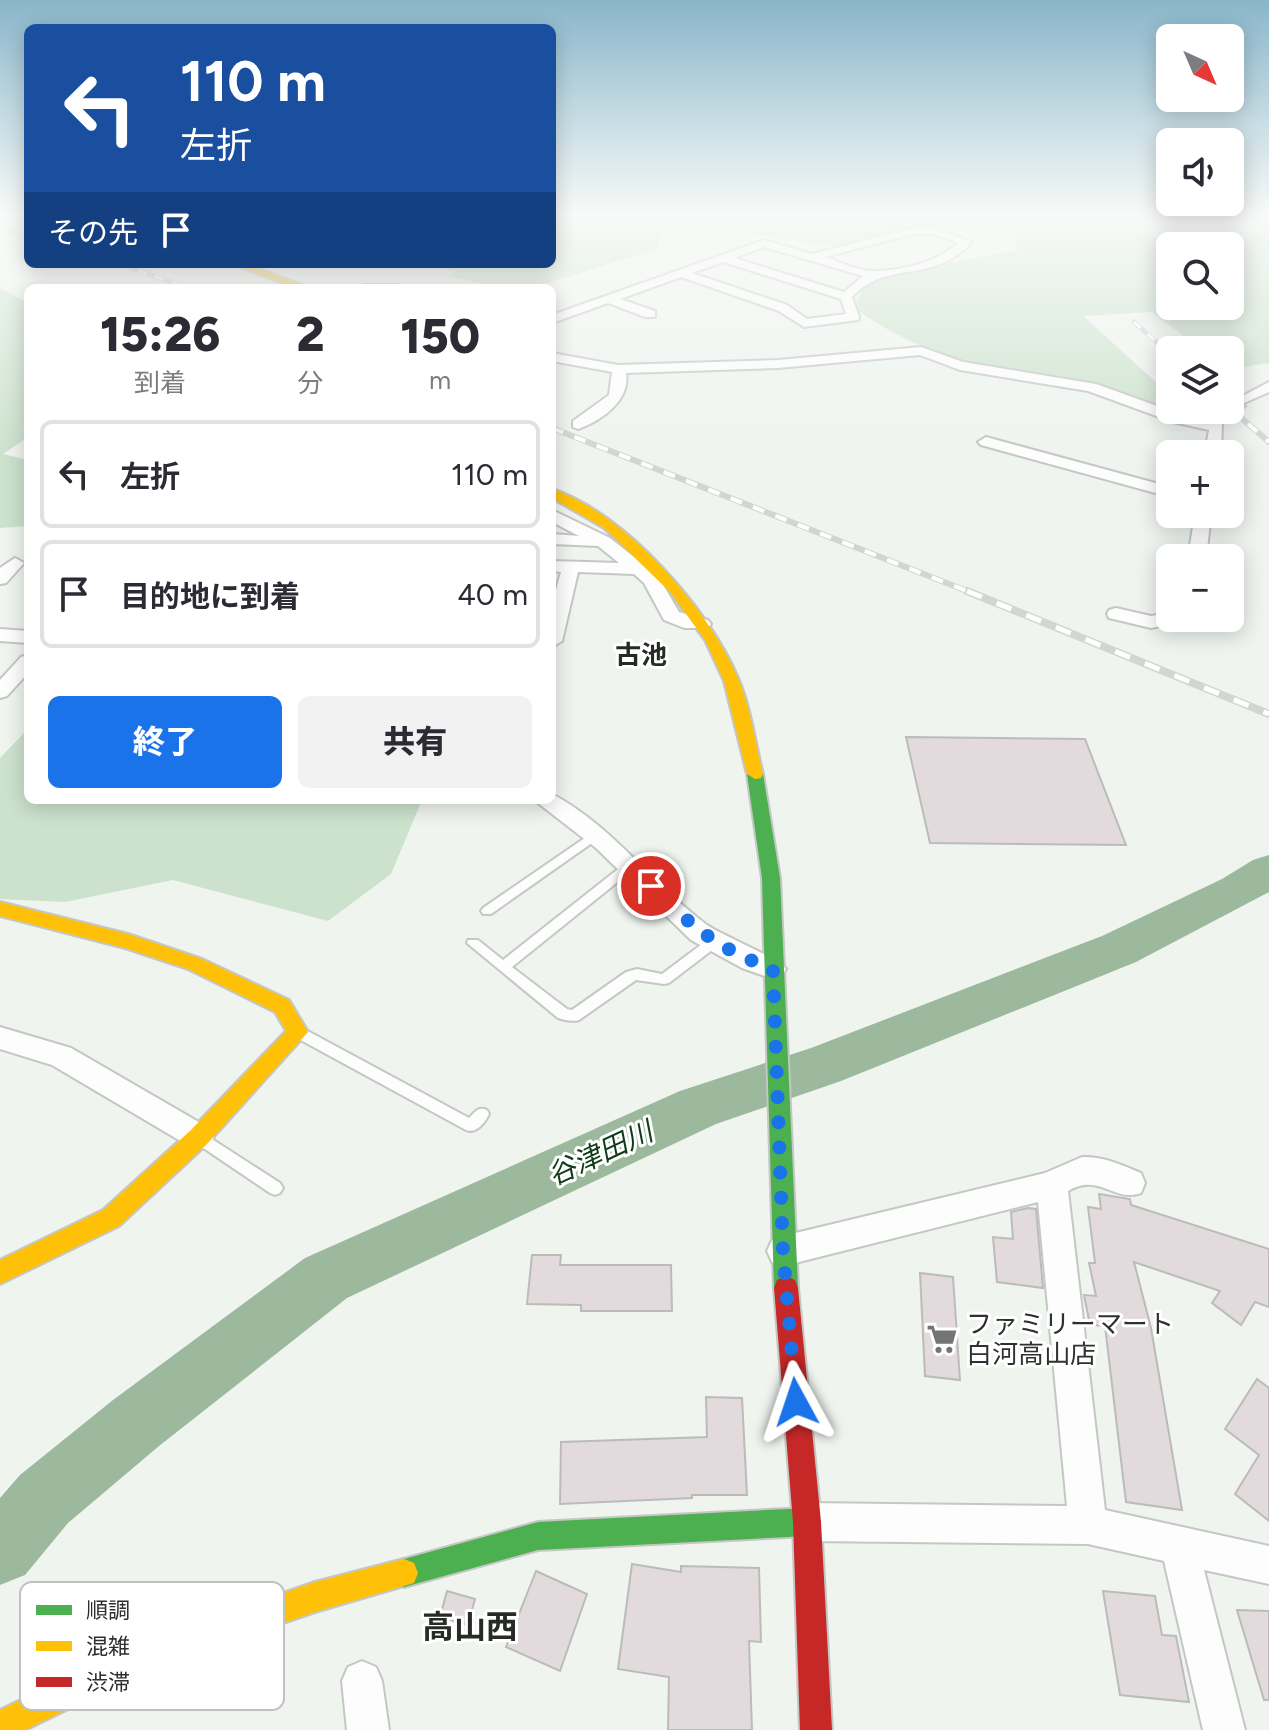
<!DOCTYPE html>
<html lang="ja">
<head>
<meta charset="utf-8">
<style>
  :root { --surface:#fff; --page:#f2f2f3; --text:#2b2b33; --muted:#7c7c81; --line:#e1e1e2; --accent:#1a73e8 }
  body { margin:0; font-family:Figtree,"Noto Sans JP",sans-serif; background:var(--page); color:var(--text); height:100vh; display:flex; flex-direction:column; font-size:30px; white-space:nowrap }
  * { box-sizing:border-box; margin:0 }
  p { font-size:26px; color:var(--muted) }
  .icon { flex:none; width:44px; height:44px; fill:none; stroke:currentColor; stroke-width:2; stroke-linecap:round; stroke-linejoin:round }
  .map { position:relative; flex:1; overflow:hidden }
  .details { position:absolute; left:24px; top:284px; width:532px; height:520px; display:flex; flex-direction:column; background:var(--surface); border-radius:12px; box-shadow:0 4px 20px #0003 }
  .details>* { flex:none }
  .hud { position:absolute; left:24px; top:24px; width:532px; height:244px; border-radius:12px; box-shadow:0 4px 20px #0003; background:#1a4fa0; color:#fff; overflow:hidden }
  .needle { width:52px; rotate:136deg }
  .buttons { position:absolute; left:1156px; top:24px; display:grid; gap:16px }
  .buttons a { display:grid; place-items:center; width:88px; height:88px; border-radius:12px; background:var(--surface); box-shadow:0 4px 20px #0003; font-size:40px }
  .pin { position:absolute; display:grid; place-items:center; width:68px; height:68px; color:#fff; margin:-34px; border:4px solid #fff; border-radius:50%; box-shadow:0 2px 8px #0007 }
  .me { position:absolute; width:88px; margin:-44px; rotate:355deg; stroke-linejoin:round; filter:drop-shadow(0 0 6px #0008) }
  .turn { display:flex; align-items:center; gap:28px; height:168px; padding:0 24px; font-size:36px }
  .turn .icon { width:104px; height:104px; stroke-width:2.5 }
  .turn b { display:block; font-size:56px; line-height:68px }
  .then { display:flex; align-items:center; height:76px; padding:0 24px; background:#0003; gap:16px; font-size:30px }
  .eta { display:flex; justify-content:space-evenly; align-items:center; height:136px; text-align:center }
  .eta b { font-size:48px; font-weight:800; line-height:56px }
  .cta { display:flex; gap:16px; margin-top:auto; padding:16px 24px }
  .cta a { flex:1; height:92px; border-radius:12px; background:var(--accent); color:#fff; font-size:32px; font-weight:800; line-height:92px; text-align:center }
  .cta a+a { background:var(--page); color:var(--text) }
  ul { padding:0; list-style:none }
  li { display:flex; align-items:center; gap:24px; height:108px; margin:0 16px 12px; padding:0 8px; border:4px solid var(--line); border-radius:12px }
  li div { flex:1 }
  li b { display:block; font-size:30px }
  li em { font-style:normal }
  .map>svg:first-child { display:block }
  .green { fill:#cce2cd; fill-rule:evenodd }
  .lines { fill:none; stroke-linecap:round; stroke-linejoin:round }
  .river { fill:#9cb99e; fill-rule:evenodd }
  .building { fill:#e2dadc; stroke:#bbbcba; stroke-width:2 }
  .street-tunnel { stroke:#c8cdc9; stroke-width:16; stroke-dasharray:16 8; stroke-linecap:butt }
  .lane-casing { stroke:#c4c7c4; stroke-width:4 }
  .street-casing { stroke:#c4c7c4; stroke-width:4 }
  .fast-casing { stroke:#c4c7c4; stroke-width:4 }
  .slow-casing { stroke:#c4c7c4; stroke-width:4 }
  .jam-casing { stroke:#c4c7c4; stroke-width:4 }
  .path { stroke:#d6d7d6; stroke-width:2; stroke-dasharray:3 2; stroke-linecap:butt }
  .lane { fill:#fdfdfd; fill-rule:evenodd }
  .street { fill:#fdfdfd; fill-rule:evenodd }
  .fast { fill:#4caf50; fill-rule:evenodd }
  .slow { fill:#ffc107; fill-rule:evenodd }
  .jam { fill:#c62828; fill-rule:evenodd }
  .rail-far2-casing { stroke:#d3d4d3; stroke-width:5 }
  .rail-far1-casing { stroke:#d3d4d3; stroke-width:6 }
  .rail-casing { stroke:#d3d4d3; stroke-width:8 }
  .rail-far2 { stroke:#fff; stroke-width:3; stroke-dasharray:9; stroke-linecap:butt }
  .rail-far1 { stroke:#fff; stroke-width:4; stroke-dasharray:12; stroke-linecap:butt }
  .rail { stroke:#fff; stroke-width:5; stroke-dasharray:16; stroke-linecap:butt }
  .route { stroke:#1a73e8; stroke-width:14; stroke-dasharray:0 25.2 }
  .labels { text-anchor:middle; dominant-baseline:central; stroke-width:6; stroke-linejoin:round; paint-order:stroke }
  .quarter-label { font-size:26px; font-weight:bold; fill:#262b26; stroke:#fff }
  .near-poi-label { font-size:26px; fill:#2e312f; stroke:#fff; text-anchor:start }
  .near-water-label { font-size:28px; font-style:italic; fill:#0e3c17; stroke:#fff }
  .near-quarter-label { font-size:32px; font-weight:bold; fill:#262b26; stroke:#fff }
  .key { fill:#fff; stroke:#c0c1c1; stroke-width:2 }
  .key-label { font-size:22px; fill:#2e312f }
</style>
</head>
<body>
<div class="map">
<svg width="1269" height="1730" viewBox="0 0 1269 1730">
  <rect width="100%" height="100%" fill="#eff4ef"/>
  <path class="green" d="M552 213H1269V363L1230 369V350H1202L1152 312 1083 316 1170 395V410H1183L1178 416C1147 403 1118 390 1086 381 1058 374 1029 374 1001 369 945 359 900 340 854 308L867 278 1018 250 1013 227 928 225 837 246 709 228 663 234 656 249 532 288H500L448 276 457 271 426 264H552ZM1170 246H1230V306H1170Z
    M0 288 28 303V437L3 454 28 460V526L0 528Z
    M28 729V800H422L391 874 328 921 173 880 65 902 0 899V758Z"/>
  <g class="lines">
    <path class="river" d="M1269 855V892L1136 962 841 1081 716 1124 347 1298 159 1446 68 1523 25 1575 0 1585V1498L20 1475 113 1400 305 1258 680 1091 811 1048 1102 936 1222 879 1253 860Z"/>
  </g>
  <path class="building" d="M906 737 1085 739 1126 845 930 843Z
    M1099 1194 1130 1199 1131 1205 1269 1249V1307L1255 1302 1241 1325 1212 1303 1220 1291 1134 1262 1151 1328 1182 1510 1126 1502 1105 1326 1090 1325 1084 1295 1096 1296 1089 1263H1095L1088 1207 1101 1209Z
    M1028 1208 1036 1209 1043 1288 997 1282 993 1237 1013 1239 1011 1212Z
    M532 1255H561L560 1265H671L672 1311H581V1305L527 1304Z
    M920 1273 953 1277 960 1380 925 1376Z
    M1257 1379 1269 1388V1521L1235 1494 1259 1455 1225 1429Z
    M706 1397 742 1398 747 1495H692V1498L560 1504 561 1442 707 1437Z
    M632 1564 681 1572V1566L759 1568 761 1642 749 1641 752 1730H668L669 1677 618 1669Z
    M536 1571 587 1594 560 1671 506 1647Z
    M447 1591 475 1599 468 1625 440 1617Z
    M1103 1591 1155 1596 1162 1635 1176 1636 1189 1702 1120 1695Z
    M1237 1610 1269 1611V1700H1264Z"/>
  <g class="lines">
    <path class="street-tunnel" d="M1230 410 1244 399"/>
    <g class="lane-casing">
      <path id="lane" d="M595 831 599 832 601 835 599 838 491 914H483L481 911 483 908Z
        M631 861 635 862 637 865 635 868 512 967 567 1009 572 1010 626 972 637 969 662 974 710 938H720L721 941 720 944 669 983 664 984 636 980 579 1020C572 1022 565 1020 558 1018L467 943 468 940H478L503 960 627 862Z
        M302 1028 469 1118C475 1112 478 1106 487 1110L489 1114C485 1123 476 1134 466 1130L297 1038 295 1034 297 1030Z
        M204 1134 280 1183 283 1188 280 1193 275 1195 270 1193 199 1145 197 1140 199 1135Z"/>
    </g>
    <g class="street-casing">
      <path id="street" d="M913 228H935L972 242C933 285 887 259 852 297L859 317 858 320 804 327 779 311 681 277 620 299 655 311V317H645L608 303 552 323V315L764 240 812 254ZM913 234H934L958 243C935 263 905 270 875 271 860 272 840 262 825 257ZM764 247 863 276 844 292 734 258ZM723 262 841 299 846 314 807 319 787 305 692 273Z
        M921 347 963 362 1096 384 1182 415 1222 424 1221 454H1205L1209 430 1173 422 1088 391 960 370 920 355 778 368 626 373C631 400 601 421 578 429L573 427V421L609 395 612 372 552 361V353L618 365 778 360Z
        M1269 382V392L1244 403 1237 399Z
        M986 437 1170 487V497L981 445 978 442Z
        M552 510 610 538 658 576 679 612 708 620 711 624 708 628H684L664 620 644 583 634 574 578 572 562 641 552 647V604L561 572 552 571V561L619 563 598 546 552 544V534L579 536 552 522Z
        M1195 514H1211L1206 558H1188Z
        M15 558 24 563 6 583 0 584V568Z
        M1116 608 1151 616 1170 613V618H1182L1180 622 1151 628 1109 618 1107 614 1109 610Z
        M0 629 28 631V643L0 641Z
        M28 655V673L7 696 0 698V680L21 657Z
        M552 794C613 826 652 884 707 925 723 936 781 959 786 969L782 976 773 979 742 968 691 940 596 848 534 800H552Z
        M0 1027 71 1048 209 1128 214 1137 209 1146 199 1150 189 1146 52 1065 0 1049Z
        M1082 1157C1103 1156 1122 1165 1141 1173L1145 1183 1141 1193C1114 1203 1099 1172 1068 1191L1105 1510 1269 1546V1584L1204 1570 1245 1730H1203L1164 1561 1088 1544 807 1541 794 1535 788 1522 794 1509 807 1503 1067 1506 1038 1202 783 1266 772 1262 767 1251 772 1240 783 1236 1045 1173Z
        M362 1661 376 1667 382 1681 389 1730H347L342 1681 348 1667Z"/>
    </g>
    <g class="fast-casing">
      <path id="fast" d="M755 769 763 774 780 878 798 1288 795 1296 786 1300 777 1296 774 1288 762 878 747 774Z
        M807 1508 817 1512 821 1522 817 1532 807 1536 538 1550 404 1587 394 1583 390 1573 394 1563 404 1559 538 1522Z"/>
    </g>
    <g class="slow-casing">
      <path id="slow" d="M232 264H245L310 288H296Z
        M552 489C625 513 709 609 738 678 751 708 755 743 763 774L761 778 755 779 747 774 724 681 705 640 670 592 604 528 552 498Z
        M0 902 128 934 202 959 289 1000 308 1032 207 1144 119 1226 0 1284V1260L103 1210 191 1130 286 1031 275 1012 188 969 125 948 0 916Z
        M404 1559 414 1563 418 1573 414 1583 315 1612 150 1669 25 1730H0V1710L144 1641 315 1582Z"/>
    </g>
    <g class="jam-casing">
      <path id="jam" d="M364 285H398L403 288H359Z
        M786 1276 795 1280 798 1288 821 1522 832 1730H800L793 1522 774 1288 777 1280Z"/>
    </g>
    <path class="path" d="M804 213 823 238"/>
    <use href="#lane" class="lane"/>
    <use href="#street" class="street"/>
    <use href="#fast" class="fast"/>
    <use href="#slow" class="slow"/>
    <use href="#jam" class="jam"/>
    <g class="rail-far2-casing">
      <path id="rail-far2" d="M0 230 28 236
        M121 264 187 288
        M1134 322 1170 354"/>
    </g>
    <g class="rail-far1-casing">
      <path id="rail-far1" d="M1230 408 1269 442
        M552 428 972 593"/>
    </g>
    <g class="rail-casing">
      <path id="rail" d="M967 591 1269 714"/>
    </g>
    <use href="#rail-far2" class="rail-far2"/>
    <use href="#rail-far1" class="rail-far1"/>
    <use href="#rail" class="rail"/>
  </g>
  <linearGradient id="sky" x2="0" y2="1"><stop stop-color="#89b6ca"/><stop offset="0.47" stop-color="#f8faf8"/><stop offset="1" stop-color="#f8faf8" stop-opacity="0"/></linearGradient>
  <rect width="1269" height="455" fill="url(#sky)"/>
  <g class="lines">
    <path class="route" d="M651 886C691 926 718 949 773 969L783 1251 796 1402"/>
  </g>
  <defs>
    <g id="supermarket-bare" transform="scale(2.4)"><path d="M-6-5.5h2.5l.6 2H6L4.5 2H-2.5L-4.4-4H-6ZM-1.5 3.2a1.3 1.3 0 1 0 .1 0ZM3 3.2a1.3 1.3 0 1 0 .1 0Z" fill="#727572" stroke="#fff" stroke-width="2.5" paint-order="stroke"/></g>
  </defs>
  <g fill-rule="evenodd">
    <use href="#supermarket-bare" x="942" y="1339"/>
  </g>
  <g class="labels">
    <g class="quarter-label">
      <text x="641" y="655">古池</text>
    </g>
    <g class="near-poi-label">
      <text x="966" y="1324">ファミリーマート<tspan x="966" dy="30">白河高山店</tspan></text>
    </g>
    <g class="near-water-label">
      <text transform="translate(600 1153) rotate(-25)">谷津田川</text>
    </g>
    <g class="near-quarter-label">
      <text x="470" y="1627">高山西</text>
    </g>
  </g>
  <rect x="20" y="1582" width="264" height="128" rx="12" class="key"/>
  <rect x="36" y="1605" width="36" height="10" fill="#4caf50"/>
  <rect x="36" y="1641" width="36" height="10" fill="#ffc107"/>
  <rect x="36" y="1677" width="36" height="10" fill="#c62828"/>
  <g class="key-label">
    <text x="86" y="1618">順調</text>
    <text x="86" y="1654">混雑</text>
    <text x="86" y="1690">渋滞</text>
  </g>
</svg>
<div class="buttons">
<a><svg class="needle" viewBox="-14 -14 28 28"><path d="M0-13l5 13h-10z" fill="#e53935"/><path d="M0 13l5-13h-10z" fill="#7c7c81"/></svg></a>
<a><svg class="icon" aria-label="sound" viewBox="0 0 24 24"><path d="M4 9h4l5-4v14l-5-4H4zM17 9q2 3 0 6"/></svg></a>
<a><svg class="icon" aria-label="search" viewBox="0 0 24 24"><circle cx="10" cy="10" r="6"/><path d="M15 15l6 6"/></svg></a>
<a><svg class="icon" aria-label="layers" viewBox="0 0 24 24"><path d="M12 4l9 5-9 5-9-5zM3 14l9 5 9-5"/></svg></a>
<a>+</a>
<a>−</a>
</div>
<div class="pin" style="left:651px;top:886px;background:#d93025"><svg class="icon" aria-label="arrive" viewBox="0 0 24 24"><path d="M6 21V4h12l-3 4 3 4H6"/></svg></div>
<svg class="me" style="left:796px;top:1402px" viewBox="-20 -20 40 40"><path d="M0-17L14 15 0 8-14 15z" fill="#1a73e8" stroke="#fff" stroke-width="4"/></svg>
<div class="hud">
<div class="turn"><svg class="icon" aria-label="left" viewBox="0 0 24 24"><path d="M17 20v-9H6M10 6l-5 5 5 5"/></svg><div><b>110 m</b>左折</div></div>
<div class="then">その先<svg class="icon" aria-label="arrive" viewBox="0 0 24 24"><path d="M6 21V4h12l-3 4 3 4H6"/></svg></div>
</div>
<section class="details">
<div class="eta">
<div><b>15:26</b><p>到着</p></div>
<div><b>2</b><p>分</p></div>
<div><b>150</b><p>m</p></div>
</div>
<ul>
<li><svg class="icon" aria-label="left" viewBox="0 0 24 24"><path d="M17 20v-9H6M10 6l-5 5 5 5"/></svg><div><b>左折</b></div><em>110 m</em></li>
<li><svg class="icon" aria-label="arrive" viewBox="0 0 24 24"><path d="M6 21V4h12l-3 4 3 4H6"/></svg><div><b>目的地に到着</b></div><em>40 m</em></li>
</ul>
<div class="cta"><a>終了</a><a>共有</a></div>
</section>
</div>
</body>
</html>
